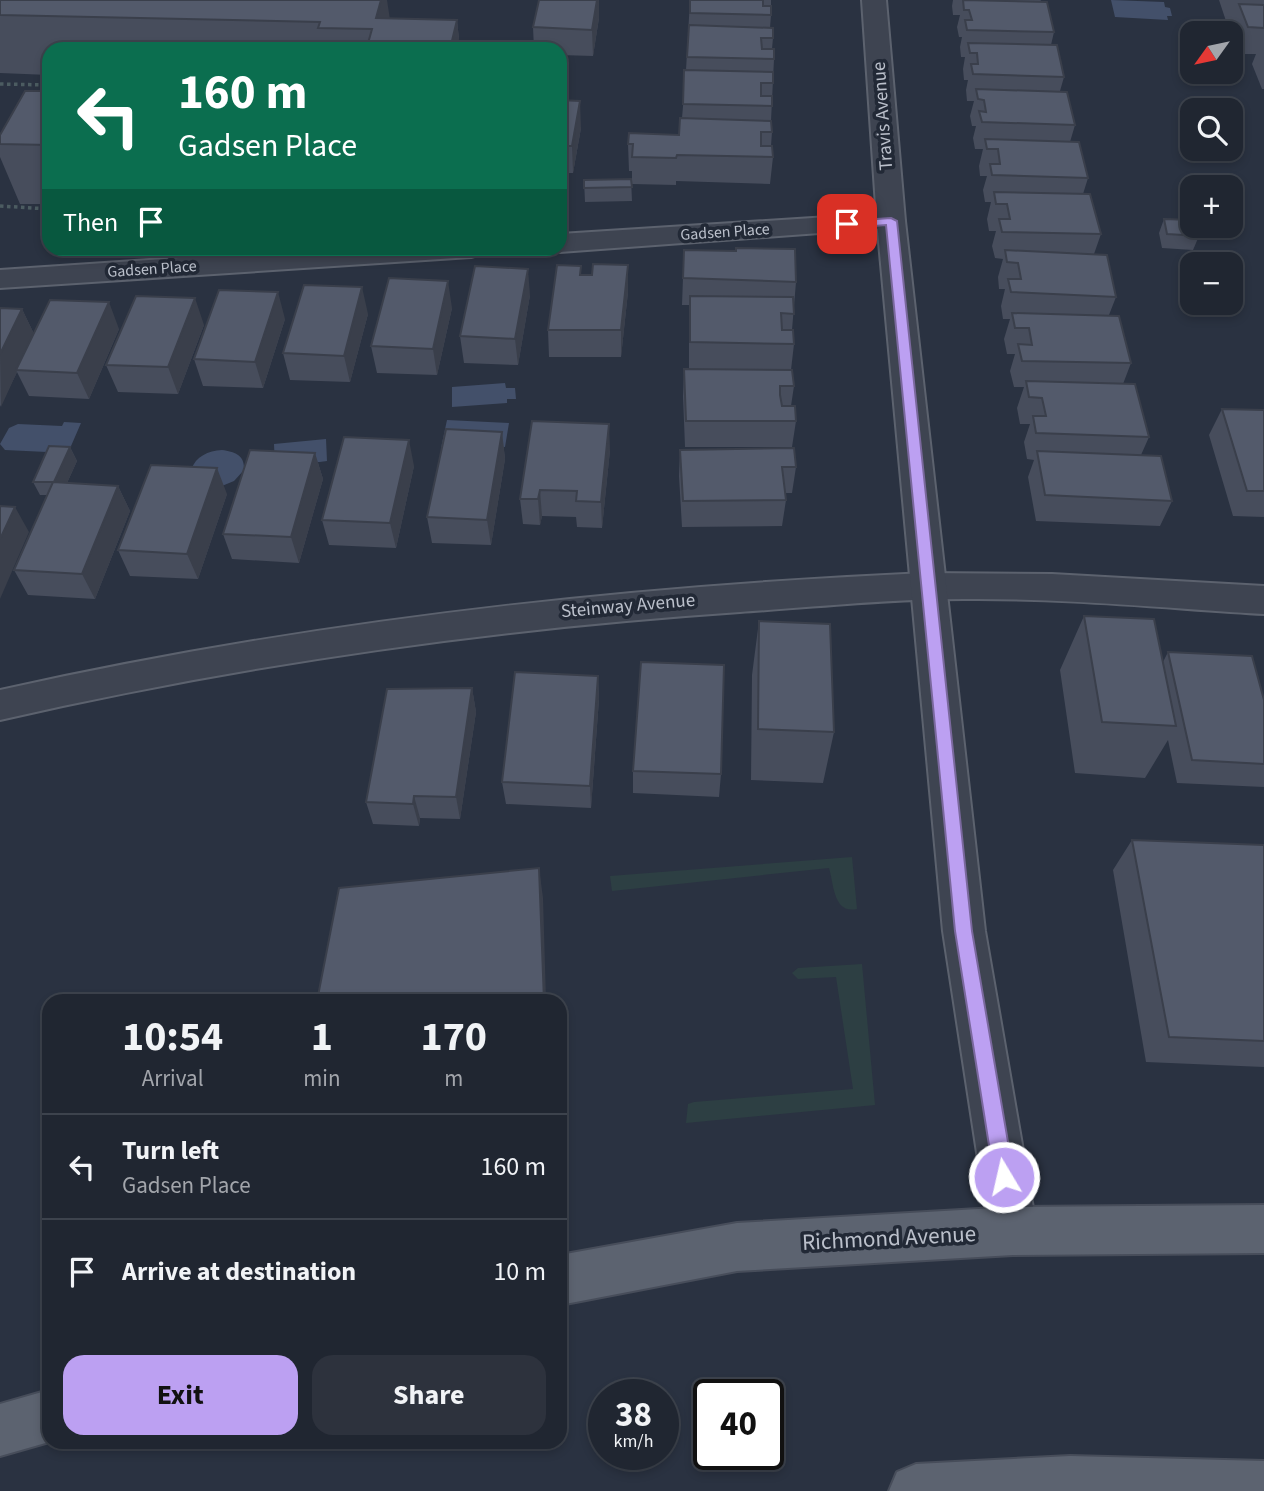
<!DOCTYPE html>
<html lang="en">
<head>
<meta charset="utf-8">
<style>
  :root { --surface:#202631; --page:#2d323d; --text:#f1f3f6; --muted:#a2a5ab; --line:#3d434d; --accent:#bca0f2 }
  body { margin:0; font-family:"Source Sans 3",sans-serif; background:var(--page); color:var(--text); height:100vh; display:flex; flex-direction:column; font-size:26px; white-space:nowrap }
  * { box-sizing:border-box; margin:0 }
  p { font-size:23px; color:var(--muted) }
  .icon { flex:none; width:38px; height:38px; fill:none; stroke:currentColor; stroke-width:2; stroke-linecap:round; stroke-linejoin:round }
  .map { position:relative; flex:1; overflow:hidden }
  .panel { position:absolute; left:42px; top:994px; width:525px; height:455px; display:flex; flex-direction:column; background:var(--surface); border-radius:21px; box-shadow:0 4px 10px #0003,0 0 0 2px var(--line) }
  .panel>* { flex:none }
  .top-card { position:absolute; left:42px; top:42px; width:525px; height:214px; border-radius:21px; box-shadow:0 4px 10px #0003,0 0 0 2px var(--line); background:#0b6e4f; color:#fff; overflow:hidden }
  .needle { width:46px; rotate:237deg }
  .fabs { position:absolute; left:1180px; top:21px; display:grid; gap:14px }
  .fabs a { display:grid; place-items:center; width:63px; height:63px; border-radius:14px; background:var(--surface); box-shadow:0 4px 10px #0003,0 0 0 2px var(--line); font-size:35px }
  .speed { position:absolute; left:588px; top:1379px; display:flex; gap:14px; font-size:35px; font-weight:700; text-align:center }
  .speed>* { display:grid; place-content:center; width:91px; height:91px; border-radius:50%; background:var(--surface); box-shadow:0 4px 10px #0003,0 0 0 2px var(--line); line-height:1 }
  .speed small { font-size:18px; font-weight:400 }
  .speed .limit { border:4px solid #111; border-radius:10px; background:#fff; color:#111 }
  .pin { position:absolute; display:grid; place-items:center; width:60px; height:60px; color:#fff; margin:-30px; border-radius:14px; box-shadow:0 4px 10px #0006 }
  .me { position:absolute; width:77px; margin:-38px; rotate:351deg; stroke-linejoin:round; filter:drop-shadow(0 0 5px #0008) }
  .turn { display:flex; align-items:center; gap:24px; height:147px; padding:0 21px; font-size:32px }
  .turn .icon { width:91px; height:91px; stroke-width:2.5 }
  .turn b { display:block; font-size:49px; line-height:60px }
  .then { display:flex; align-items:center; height:66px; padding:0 21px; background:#0003; gap:14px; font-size:26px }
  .eta { display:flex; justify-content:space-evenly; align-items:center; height:119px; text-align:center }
  .eta b { font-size:42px; font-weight:700; line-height:49px }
  .button { display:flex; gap:14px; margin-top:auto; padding:14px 21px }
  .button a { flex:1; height:80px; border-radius:21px; background:var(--accent); color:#111; font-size:28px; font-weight:700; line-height:80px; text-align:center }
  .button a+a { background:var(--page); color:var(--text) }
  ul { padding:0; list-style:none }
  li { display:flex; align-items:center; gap:21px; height:105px; padding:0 21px; border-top:2px solid var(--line) }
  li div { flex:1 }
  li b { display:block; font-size:26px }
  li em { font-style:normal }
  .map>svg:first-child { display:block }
  .green { fill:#2d3f43 }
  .water { fill:#43506a }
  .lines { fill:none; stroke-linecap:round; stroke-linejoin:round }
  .minor-casing { stroke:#5c626e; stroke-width:4 }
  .tertiary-casing { stroke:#5c626e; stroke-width:4 }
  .primary-casing { stroke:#474d5a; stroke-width:4 }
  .path { stroke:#4c5c61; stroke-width:3.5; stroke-dasharray:3.5 3.5; stroke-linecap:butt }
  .minor { fill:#3e4451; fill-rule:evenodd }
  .tertiary { fill:#3e4451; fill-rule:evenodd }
  .primary { fill:#5c6370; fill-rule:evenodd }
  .wall { fill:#474d5c }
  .shaded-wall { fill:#3a3f4b }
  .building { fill:#535a6b; stroke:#3a3f4b; stroke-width:2 }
  .route { fill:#bca0f2; stroke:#7a689d; stroke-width:2 }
  .labels { text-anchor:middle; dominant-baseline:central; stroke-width:7; stroke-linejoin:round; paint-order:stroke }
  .far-street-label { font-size:16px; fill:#bbc0cb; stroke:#222936 }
  .street-label { font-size:19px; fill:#bbc0cb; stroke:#222936 }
  .near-street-label { font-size:23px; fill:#bbc0cb; stroke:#222936 }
</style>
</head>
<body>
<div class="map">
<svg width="1264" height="1491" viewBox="0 0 1264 1491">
  <rect width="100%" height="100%" fill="#2a3241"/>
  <path class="green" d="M852 857 857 909C833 914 834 884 829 868L612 891 610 876Z
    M862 964 875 1105 686 1123 688 1104 694 1102 853 1089 836 977 798 979 792 973 798 968Z"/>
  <path class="water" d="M1111 0 1164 2 1165 7 1170 8 1172 16H1167L1168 20 1115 17Z
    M505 383 506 388H515L516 399H507V403L452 407V387Z
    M447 420 509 423 505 447 459 444 458 449 441 448Z
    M64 422 81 423 68 453 5 450 0 444 9 428 18 424 62 426Z
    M326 439 327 461 275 468 274 444Z
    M222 450C235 452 245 455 244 470L234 481 217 488 191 470C196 456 208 451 222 450Z"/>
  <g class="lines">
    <g class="minor-casing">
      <path id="minor" d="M891 213 901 215 905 221 901 227 560 252 549 248H560V234Z
        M328 248H485L481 254 471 257 0 288V270Z
        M925 573 1052 574 1264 586V614C1164 608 1064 598 964 599 889 599 814 607 740 612 490 629 244 664 0 720V690C305 622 613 587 925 573Z"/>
    </g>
    <g class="tertiary-casing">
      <path id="tertiary" d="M862 0H886L905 221 985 931 1037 1231 1030 1248 1013 1255 996 1248 989 1231 943 931 877 221Z"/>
    </g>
    <g class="primary-casing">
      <path id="primary" d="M1264 1205V1253L1013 1255 737 1271 560 1305V1255L737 1223 1013 1207Z
        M49 1390V1442L0 1456V1404Z
        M1070 1456 1264 1461V1491H889L897 1472 916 1464Z"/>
    </g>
    <path class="path" d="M0 84 49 85
      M0 206 49 209"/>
    <use href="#minor" class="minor"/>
    <use href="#tertiary" class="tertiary"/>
    <use href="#primary" class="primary"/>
  </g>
  <path class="wall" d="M0 0 389 18 457 20 460 49H49V75L0 73Z
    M690 0H771V15L770 28 773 38 772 49 774 59 771 121 772 132 771 146 773 157 770 184 676 181V185L632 184V171H629L628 144 679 135 682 118 686 70Z
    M953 0H1041L1040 2 1054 32 1051 45 1064 77 1060 91 1075 125 1070 142 1088 178 1083 194 1101 234 1094 254 1116 297 1109 315 1131 363 1123 384 1149 437 1141 455 1172 501 1160 526 1036 521 1028 477 1034 460 1027 459 1024 442 1030 424H1020L1017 408 1024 387H1014L1010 371 1015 354H1007L1004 339 1010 319H1003L1001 306 1005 289H999L998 277 1003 259 995 258 992 246 996 231H989L987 219 991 202H985L983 190 987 176H980L979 166 983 149H975L973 138 976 126H972L970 116 974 101H967L966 90 968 80H964L963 69 965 57H961L960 47 962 37H959L957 27 960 15H953L952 6Z
    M1219 0H1264V89H1262L1252 64 1256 54H1237L1229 30 1232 21H1226Z
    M599 18 593 56 560 55V49H534L533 27Z
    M49 91V204H20L0 157V135Z
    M560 100 581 128 573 173H560Z
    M631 179 632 201 585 202 584 180Z
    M1164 219 1199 236 1193 250 1162 248 1159 233Z
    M684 250 796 282 792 330 794 344 791 370 794 386 791 406 796 421 792 447H685L683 396 684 369H689V305H682Z
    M581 266V275H592L628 292 621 357H549L548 330Z
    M530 295 518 365 464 363 460 336Z
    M0 308 22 309 34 334 119 329 89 399 29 396 17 372 0 407Z
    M452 308 437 375 377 373 371 346Z
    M368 314 350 382 290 380 283 353Z
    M285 319 263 388 203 386 194 359Z
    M204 325 178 394 118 392 106 365Z
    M1222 409 1264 410V517L1233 516 1209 435Z
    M502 432 505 459 491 545 432 543 427 517Z
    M70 447 77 461 67 483 118 486 130 511 95 599 28 595 14 570 47 495H40L33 482Z
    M610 450 602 528 577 527 576 517 542 516 540 525 523 524 520 499Z
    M680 450 796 467 792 493H785L786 500 782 526 682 527 679 476Z
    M315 453 323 479 299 563 232 559 223 534Z
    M414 466 396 548 329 545 322 520Z
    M227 494 198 579 130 576 118 550Z
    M1084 616 1163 662 1168 652 1264 700V787L1177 783 1168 740 1145 778 1075 773 1060 670Z
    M759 621 834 732 823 783 751 780 752 675Z
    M598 676 599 699 591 808 506 804 502 782Z
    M472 688 476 712 460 819 420 818 419 826 373 824 366 802Z
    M633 771 721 774 719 797 633 793Z
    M1132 840 1264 845V1067L1146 1062 1113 870Z"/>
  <path class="shaded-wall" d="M381 0H387L394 46 376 18Z
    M597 0H599V18L593 56 592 30Z
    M457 20 460 49H450Z
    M580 101 581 128 573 173 572 146Z
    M628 265V292L621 357V330Z
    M528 269 530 295 518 365 515 339Z
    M448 281 452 308 437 375 433 349Z
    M362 287 368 314 350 382 344 356Z
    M278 292 285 319 263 388 255 362Z
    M195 298 204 325 178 394 168 367Z
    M109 302 119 329 89 399 77 373Z
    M22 309 35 336 16 370 17 372 1 407 0 354Z
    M609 424 610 450 602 528 601 502Z
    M502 432 505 459 491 545 487 520Z
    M409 440 414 466 396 548 390 523Z
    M70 447 77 461 61 496 54 483Z
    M315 453 323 479 299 563 291 537Z
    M217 468 227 494 198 579 187 554Z
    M118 486 130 511 95 599 82 574Z
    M540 490 542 516 540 525 538 499Z
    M15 507 29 532 0 599V539Z
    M598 676 599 699 591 808 590 786Z
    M472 688 476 712 460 819 456 797Z
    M414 796 420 818 419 826 413 804Z
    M539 868 543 898 546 1001H544Z"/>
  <path class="building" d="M0 0H381L376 18 457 20 450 49H374L375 47H367L372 29 318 28 320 22 0 15Z
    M539 0H597L592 30 533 27Z
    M690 0H763V6H771V15L690 13Z
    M963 0 1047 2 1054 32 967 30 965 20H972L969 10H964Z
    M1239 4 1264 5V28L1248 27Z
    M689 25 773 28V38H761L762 49H774V59L687 57Z
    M968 43 1057 45 1064 77 973 74 971 64H978L977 53H970Z
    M684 70 773 72V83H761V96H772V106L683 104Z
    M976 89 1067 92 1075 125 982 122 979 111 986 112 984 100 978 99Z
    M25 91H49V145L0 144V135Z
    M560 100 580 101 572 146H560Z
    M680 118 771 121 772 132H761V146H772L773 157 677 155 676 158 632 157 633 144H628L629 133 679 135Z
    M985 139 1079 142 1088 178 992 175 990 164H1000L998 149H987Z
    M631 179 632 187 584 188V180Z
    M994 192 1090 194 1101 234 1002 232 999 219H1010L1007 204H996Z
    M1164 219 1192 220V226H1196L1199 236 1167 234Z
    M736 248 795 249 796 282 683 278 684 250 736 251Z
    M1005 250 1107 255 1116 297 1011 292 1008 279H1021L1018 263 1007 262Z
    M593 264 628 265 621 330H548L557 265 581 266 580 275H592Z
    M475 266 528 269 515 339 460 336Z
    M389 278 448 281 433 349 371 346Z
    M304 285 362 287 344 356 283 353Z
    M219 290 278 292 255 362 194 359Z
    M136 296 195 298 168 367 106 365Z
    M690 296 793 297 794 314 781 313 782 330H793L794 344 690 342Z
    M50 300 109 302 77 373 16 370Z
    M0 308 22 309 0 354Z
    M1012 313 1119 316 1131 363 1022 361 1018 344 1032 345 1029 328H1015Z
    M684 369 792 370 794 386H780V395L782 406H795L796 421H686Z
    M1026 381 1135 384 1149 437 1036 433 1033 416H1046L1042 398 1029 397Z
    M1222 409 1264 410V491H1247Z
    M532 421 609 424 601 502 576 501 577 491 540 490 538 499H520Z
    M446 429 502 432 487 520 427 517Z
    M344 437 409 440 390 523 322 520Z
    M49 446 70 447 54 482H33Z
    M794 448 796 467H782L786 500 683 501 680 450Z
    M250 450 315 453 291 537 223 534Z
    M1037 451 1161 456 1172 501 1045 495Z
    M151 465 217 468 187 554 118 550Z
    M53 482 118 486 82 574 14 570Z
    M0 506 15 507 0 539Z
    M1084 616 1154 619 1176 726 1102 722Z
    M759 621 830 624 834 732 758 729Z
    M1168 652 1252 656 1264 700V764L1192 760Z
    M641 662 724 665 721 774 633 771Z
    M515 672 598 676 590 786 502 782Z
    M472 688 456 797 414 796 413 804 366 802 387 689Z
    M1132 840 1264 845V1041L1169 1037Z
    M539 868 544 1001H317L339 888Z"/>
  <path class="route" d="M891 218 897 221 972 931 1014 1177 1011 1184 1004 1187 997 1184 994 1177 955 931 886 225 847 228 841 224 847 221Z"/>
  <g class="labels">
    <g class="far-street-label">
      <text transform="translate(725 232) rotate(-4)">Gadsen Place</text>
      <text transform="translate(152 269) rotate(-4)">Gadsen Place</text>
    </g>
    <g class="street-label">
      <text transform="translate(883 116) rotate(-94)">Travis Avenue</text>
      <text transform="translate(628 606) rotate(-5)">Steinway Avenue</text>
    </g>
    <g class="near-street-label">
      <text transform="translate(889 1238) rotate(-3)">Richmond Avenue</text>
    </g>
  </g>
</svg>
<div class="fabs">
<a><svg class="needle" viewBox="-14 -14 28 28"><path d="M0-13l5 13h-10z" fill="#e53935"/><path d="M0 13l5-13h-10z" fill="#a2a5ab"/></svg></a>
<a><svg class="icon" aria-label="search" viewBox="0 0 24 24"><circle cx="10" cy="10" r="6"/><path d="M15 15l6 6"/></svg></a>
<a>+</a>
<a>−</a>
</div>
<div class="speed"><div>38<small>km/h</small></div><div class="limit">40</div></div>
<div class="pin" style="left:847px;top:224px;background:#d93025"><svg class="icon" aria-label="arrive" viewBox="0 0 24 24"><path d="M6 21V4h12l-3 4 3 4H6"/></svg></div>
<svg class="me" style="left:1004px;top:1177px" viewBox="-20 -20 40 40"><circle r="17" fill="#bca0f2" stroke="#fff" stroke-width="3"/><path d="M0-11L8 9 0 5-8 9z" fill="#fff"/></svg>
<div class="top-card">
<div class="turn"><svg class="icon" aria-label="left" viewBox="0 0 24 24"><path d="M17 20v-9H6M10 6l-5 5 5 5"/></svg><div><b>160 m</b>Gadsen Place</div></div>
<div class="then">Then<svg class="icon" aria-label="arrive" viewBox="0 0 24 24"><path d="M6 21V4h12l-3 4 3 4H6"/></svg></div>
</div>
<section class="panel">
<div class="eta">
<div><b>10:54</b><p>Arrival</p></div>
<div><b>1</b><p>min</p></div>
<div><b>170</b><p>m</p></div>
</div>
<ul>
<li><svg class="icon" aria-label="left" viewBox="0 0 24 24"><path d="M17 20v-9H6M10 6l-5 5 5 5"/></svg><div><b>Turn left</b><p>Gadsen Place</p></div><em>160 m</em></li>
<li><svg class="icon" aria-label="arrive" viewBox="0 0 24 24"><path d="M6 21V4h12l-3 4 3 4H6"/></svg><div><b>Arrive at destination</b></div><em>10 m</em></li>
</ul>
<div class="button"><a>Exit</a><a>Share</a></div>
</section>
</div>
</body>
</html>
